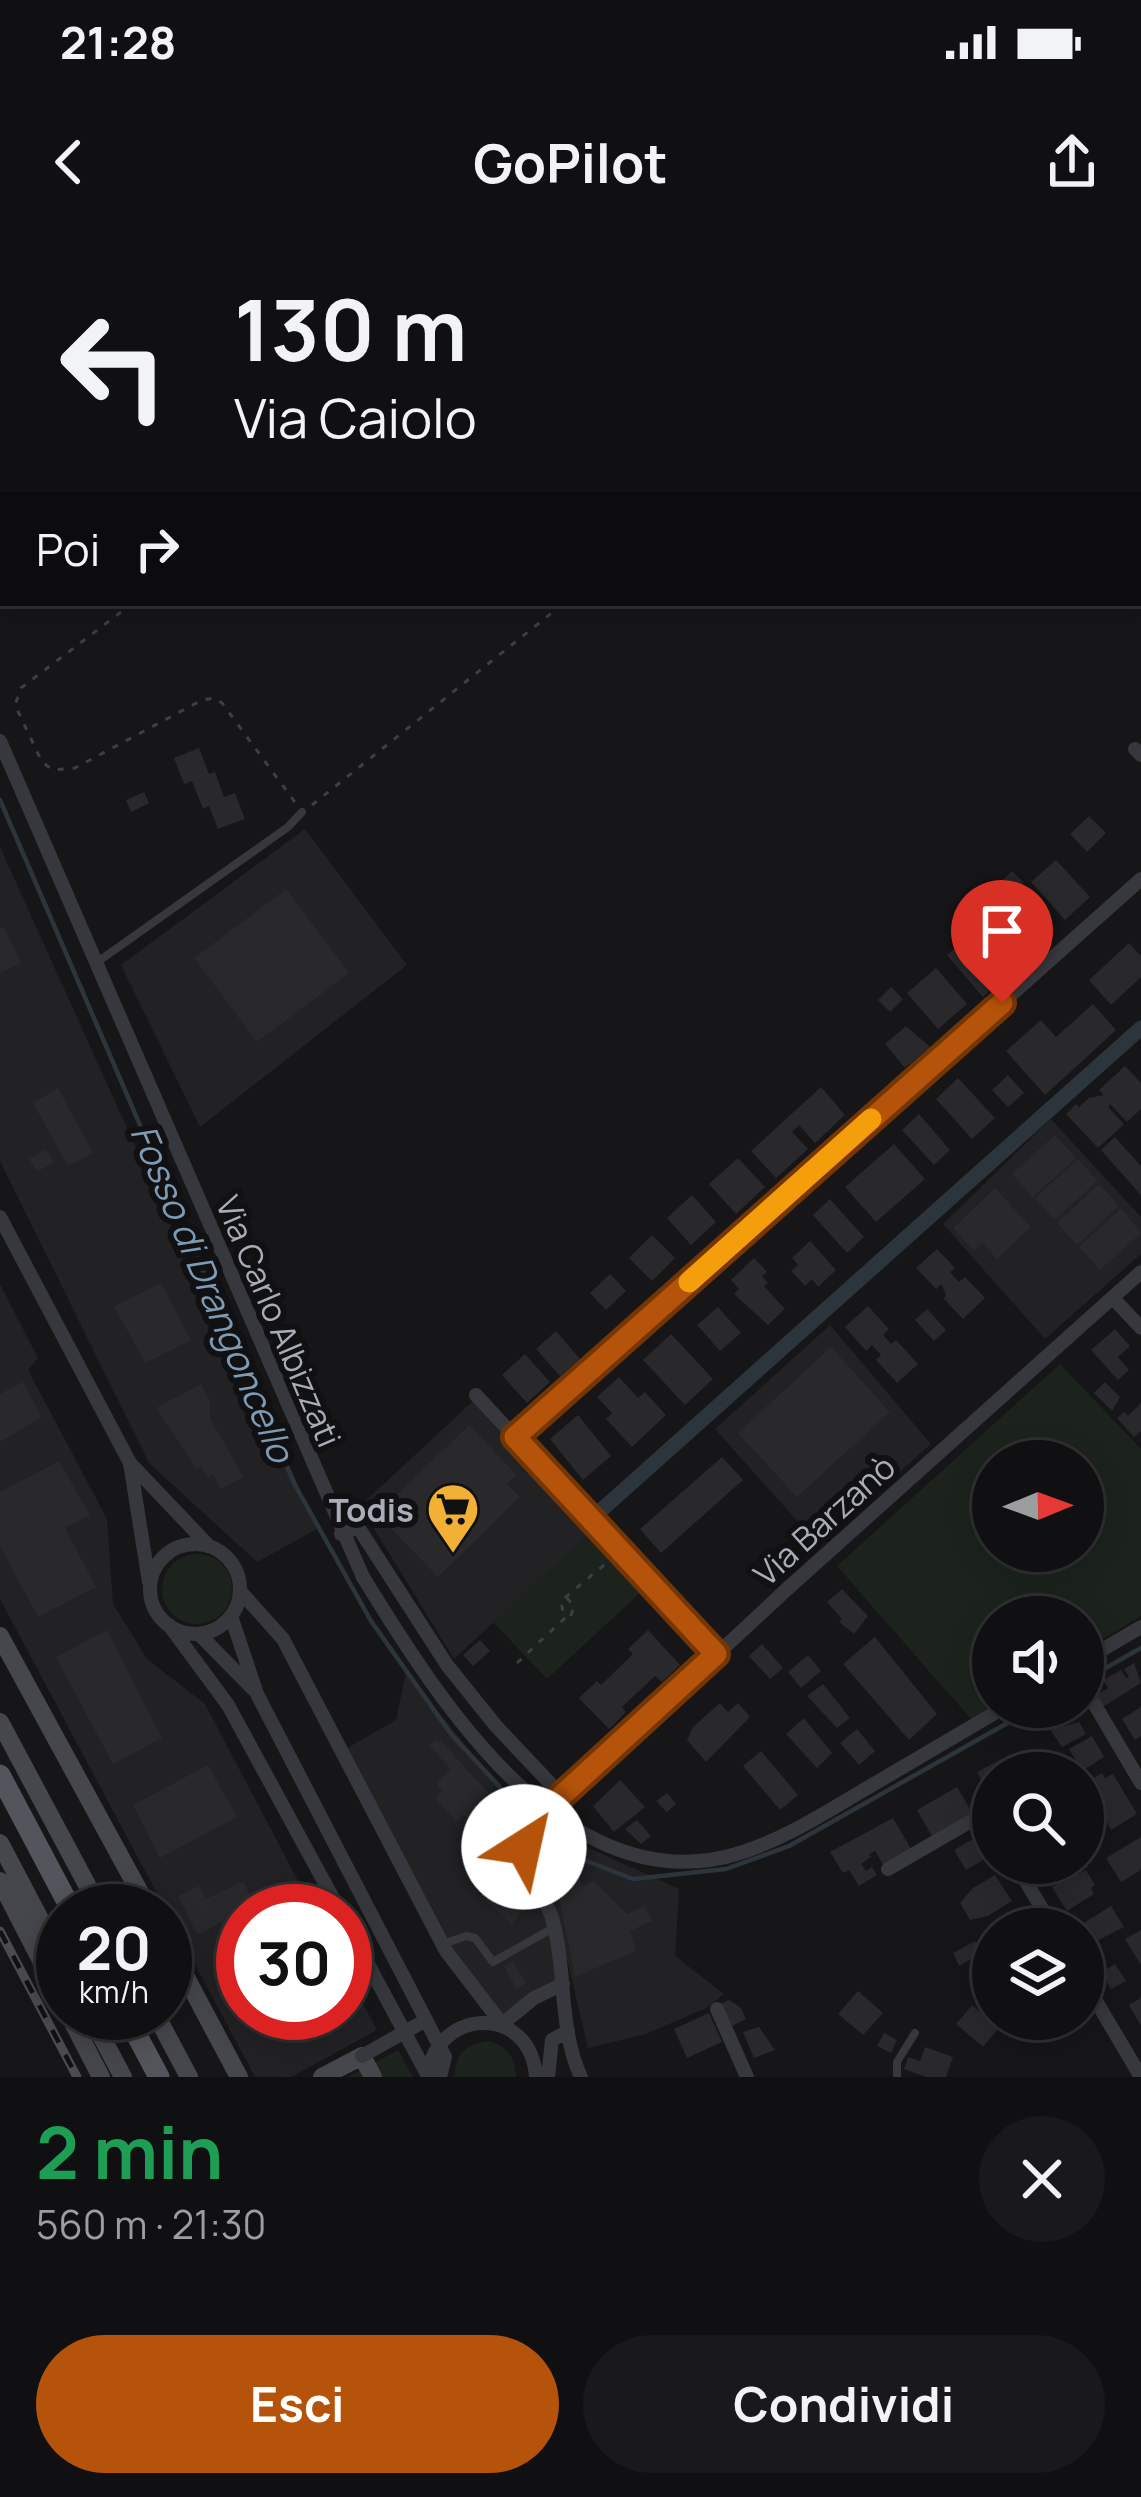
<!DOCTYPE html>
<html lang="it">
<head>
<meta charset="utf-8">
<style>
  :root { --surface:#101012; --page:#19191b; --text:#f1f3f6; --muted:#9c9d9f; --line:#303032; --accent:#b45309 }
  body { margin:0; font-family:Manrope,sans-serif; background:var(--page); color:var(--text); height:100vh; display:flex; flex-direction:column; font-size:45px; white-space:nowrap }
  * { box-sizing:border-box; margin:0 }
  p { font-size:39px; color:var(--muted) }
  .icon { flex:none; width:66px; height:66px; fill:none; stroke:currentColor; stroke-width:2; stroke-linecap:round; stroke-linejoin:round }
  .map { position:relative; height:1837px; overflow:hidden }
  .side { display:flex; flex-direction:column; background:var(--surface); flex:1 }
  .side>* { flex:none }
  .guide { position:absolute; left:0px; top:0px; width:1143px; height:366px; box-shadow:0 6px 30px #0003,0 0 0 3px var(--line); background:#101012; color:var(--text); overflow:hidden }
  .needle { width:78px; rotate:89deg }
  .fabs { position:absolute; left:972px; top:1200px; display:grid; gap:24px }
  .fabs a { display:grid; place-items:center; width:132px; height:132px; border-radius:50%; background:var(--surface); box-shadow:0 6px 30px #0003,0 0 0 3px var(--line); font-size:60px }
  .speed { position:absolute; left:36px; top:1644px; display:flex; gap:24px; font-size:60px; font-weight:700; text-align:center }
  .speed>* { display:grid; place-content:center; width:156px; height:156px; border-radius:50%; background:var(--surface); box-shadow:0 6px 30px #0003,0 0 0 3px var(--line); line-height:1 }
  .speed small { font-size:30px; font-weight:400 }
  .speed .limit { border:18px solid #d22; background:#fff; color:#111 }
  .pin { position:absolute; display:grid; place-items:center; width:102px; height:102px; color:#fff; margin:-123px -51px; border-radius:50% 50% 50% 0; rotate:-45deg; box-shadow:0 0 12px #0007 }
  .pin .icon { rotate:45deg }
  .me { position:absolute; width:132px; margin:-66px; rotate:35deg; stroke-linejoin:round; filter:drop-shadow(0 0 9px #0008) }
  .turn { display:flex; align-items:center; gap:42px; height:252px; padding:0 36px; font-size:54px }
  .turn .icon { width:156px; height:156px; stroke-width:2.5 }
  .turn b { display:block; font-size:84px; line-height:102px }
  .then { display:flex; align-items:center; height:114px; padding:0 36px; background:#0003; gap:24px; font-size:45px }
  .round { display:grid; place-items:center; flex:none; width:126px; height:126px; border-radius:63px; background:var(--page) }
  .headline { display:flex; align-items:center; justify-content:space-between; height:204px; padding:0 36px }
  h1 { font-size:72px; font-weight:700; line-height:90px; color:#1e9e55 }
  .action { display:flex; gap:24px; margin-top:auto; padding:24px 36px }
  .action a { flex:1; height:138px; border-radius:72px; background:var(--accent); color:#fff; font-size:48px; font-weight:700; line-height:138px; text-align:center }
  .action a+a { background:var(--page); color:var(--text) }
  .status { display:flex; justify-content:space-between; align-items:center; height:84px; padding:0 60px; background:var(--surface); direction:ltr }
  .status svg { height:33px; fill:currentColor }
  header { display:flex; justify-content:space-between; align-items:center; height:156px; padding:0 36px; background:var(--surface); font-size:54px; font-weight:700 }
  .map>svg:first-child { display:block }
  .built { fill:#222225 }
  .green { fill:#1c231d; fill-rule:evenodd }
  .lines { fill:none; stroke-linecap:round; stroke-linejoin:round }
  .stream { stroke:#2c353c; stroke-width:4.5 }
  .canal { stroke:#2c353c; stroke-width:15 }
  .building { fill:#29292c }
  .path { stroke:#3d3f44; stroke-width:3; stroke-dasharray:6 9; stroke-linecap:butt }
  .lane { stroke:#37383d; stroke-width:8 }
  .street { stroke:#37383d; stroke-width:14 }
  .secondary { stroke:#45474d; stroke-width:18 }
  .primary { stroke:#53555c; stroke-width:21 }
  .rail-casing { stroke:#4a4c52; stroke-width:9 }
  .rail { stroke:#111113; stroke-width:4.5; stroke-dasharray:14; stroke-linecap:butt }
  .street-bridge { stroke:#37383d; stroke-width:14 }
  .route-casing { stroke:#753606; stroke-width:30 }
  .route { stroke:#b45309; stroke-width:21 }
  .slow { stroke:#f59e0b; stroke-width:21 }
  .labels { text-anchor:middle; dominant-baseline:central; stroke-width:12; stroke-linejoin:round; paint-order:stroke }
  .street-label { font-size:33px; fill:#a8adb8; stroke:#111113 }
  .poi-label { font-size:33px; font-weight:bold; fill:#a8adb8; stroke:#111113; text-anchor:end }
  .water-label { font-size:36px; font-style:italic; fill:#7f9bb3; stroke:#111113 }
</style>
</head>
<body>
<div class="status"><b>21:28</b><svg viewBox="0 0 49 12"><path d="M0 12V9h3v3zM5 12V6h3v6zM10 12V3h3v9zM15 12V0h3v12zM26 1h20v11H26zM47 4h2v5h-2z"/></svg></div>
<header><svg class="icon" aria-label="back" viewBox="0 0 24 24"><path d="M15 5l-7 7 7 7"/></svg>GoPilot<svg class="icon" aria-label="share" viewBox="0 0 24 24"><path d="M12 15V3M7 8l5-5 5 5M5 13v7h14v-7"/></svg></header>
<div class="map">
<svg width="1141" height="1837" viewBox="0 0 1141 1837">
  <rect width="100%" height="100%" fill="#161618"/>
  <path class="built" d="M305 589 407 725 200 887 121 725Z
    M0 607 175 994 319 1288 257 1322 149 1223 0 921Z
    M1051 879 1141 977V1014L1045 1099 943 984Z
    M0 1044 38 1118 28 1130 107 1279 113 1364 147 1419 205 1464 314 1671H243V1773H345V1730L377 1790 291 1837H255L0 1359Z
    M830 1085 931 1204 818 1304 715 1189Z
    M473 1161 590 1293 454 1419 360 1266Z
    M406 1432 521 1574 523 1602 554 1687 563 1744 502 1784 446 1711 342 1511 396 1480Z
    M558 1594 679 1649 675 1716 724 1754 706 1768 646 1794 588 1808 554 1664 536 1613Z"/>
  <path class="green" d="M1060 1124 1141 1209V1376L1083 1411V1377H993V1466L971 1479 837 1326ZM993 1221H1083V1311H993Z
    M590 1293 641 1352 547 1439 493 1382Z
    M162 1349a35 35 0 1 1 70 0a35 35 0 1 1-70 0Z
    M489 1801C507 1806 516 1818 516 1837H455C454 1815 467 1803 489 1801Z
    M398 1810 413 1837H348Z"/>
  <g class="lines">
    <path class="stream" d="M0 560 295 1245 371 1381 451 1494 558 1610 633 1639 726 1629 789 1606 1036 1467
      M1083 1441 1141 1408"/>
    <path class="canal" d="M598 1273 1141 788"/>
  </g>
  <path class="building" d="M199 508 209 534 215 532 224 557 235 553 245 579 218 589 209 566 203 569 192 541 184 544 174 518Z
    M144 552 149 563 131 572 126 560Z
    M1089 576 1106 593 1087 612 1070 594Z
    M1056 620 1090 657 1065 680 1031 642Z
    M1012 631 1024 643 1018 648 1012 641 1001 652 1004 655 1000 660 1020 679 1004 695 981 672 977 676 972 671Z
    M286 649 349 733 257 802 194 718Z
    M3 687 21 723 0 733V688Z
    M975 690 1012 732 983 757 947 715Z
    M1129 703 1141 716V737L1111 765 1089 740Z
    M936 728 967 764 938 789 907 753Z
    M891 747 903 759 890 772 878 760Z
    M1093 764 1116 790 1045 855 1006 811 1041 780 1056 797Z
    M906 786 930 807 905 828 885 804Z
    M1125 826 1141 843V869L1127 882 1110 864 1108 867 1124 884 1098 908 1066 874 1076 864 1079 867 1089 858 1104 855 1099 850Z
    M1008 835 1024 853 1008 867 992 850Z
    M958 838 995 878 972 899 936 859Z
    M821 847 845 875 815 903 799 885 792 892 808 909 776 938 751 911Z
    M58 848 93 913 68 926 33 863Z
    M919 874 950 910 934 925 902 890Z
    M1055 895 1076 918 1033 957 1012 934Z
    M1115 897 1141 926V955L1101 910Z
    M894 904 925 939 876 982 845 947Z
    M46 909 54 922 37 932 29 919Z
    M738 918 765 947 736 974 709 944Z
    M1078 919 1098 941 1054 980 1035 958Z
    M1099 944 1119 966 1077 1005 1057 983Z
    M995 948 1031 987 997 1019 982 1003 974 1011 953 988Z
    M692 955 716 982 691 1005 667 978Z
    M830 959 864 997 847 1013 813 975Z
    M1121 968 1141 993 1100 1030 1079 1007Z
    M652 995 675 1018 652 1041 629 1018Z
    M810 1001 836 1030 818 1047 812 1039 805 1046 791 1031 798 1025 792 1018Z
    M937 1009 955 1028 950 1032 959 1042 965 1037 985 1058 963 1079 944 1059 946 1054 941 1044 936 1049 916 1028Z
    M754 1018 767 1032 762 1036 768 1043 764 1046 785 1069 768 1085 734 1054 739 1049 731 1040Z
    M610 1034 626 1051 606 1070 590 1053Z
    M161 1043 191 1100 145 1123 114 1066Z
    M868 1066 889 1089 883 1095 891 1104 896 1100 918 1124 897 1143 876 1120 881 1115 872 1105 866 1111 845 1087Z
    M718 1067 741 1093 720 1111 697 1085Z
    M927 1069 946 1090 934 1101 915 1080Z
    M1115 1089 1130 1106 1118 1117 1129 1130 1118 1140 1091 1110Z
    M556 1091 580 1119 560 1136 536 1109Z
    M671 1094 713 1139 685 1165 643 1120Z
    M831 1107 890 1172 797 1257 738 1193Z
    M525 1114 550 1142 527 1163 502 1135Z
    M619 1137 638 1158 645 1152 666 1175 632 1207 606 1179 612 1173 597 1157Z
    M23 1142 42 1177 0 1202V1154Z
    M1105 1142 1120 1157 1112 1171 1094 1153Z
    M201 1144 210 1161V1179L244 1237 221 1249 213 1234 207 1237 201 1225 197 1229 156 1168Z
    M1141 1163V1191L1134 1197 1117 1178 1124 1172 1128 1176Z
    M578 1175 611 1216 583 1240 550 1199Z
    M469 1185 517 1235 507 1244 520 1257 438 1337 377 1274Z
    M722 1217 743 1240 661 1313 640 1289Z
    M59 1221 90 1275 65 1288 96 1347 38 1377 0 1306V1252Z
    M842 1349 868 1376 854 1394 839 1382 842 1379 827 1362Z
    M107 1390 162 1498 113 1524 56 1417Z
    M648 1390 680 1425 662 1442 655 1436 622 1467 626 1472 609 1489 579 1458 597 1441 601 1445 633 1414 628 1409Z
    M875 1397 937 1474 909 1500 843 1424Z
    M480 1400 490 1411 473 1426 463 1415Z
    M762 1404 783 1428 770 1439 749 1416Z
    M808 1415 821 1431 801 1448 788 1432Z
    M1134 1423 1141 1443 1101 1468 1094 1456 1108 1448 1103 1440 1121 1430 1126 1438 1129 1437 1124 1429Z
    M823 1444 850 1478 837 1488 807 1456Z
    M720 1463 728 1472 738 1463 750 1477 706 1522 687 1500 693 1487Z
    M1141 1467V1496L1135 1500 1122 1479Z
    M804 1478 832 1513 817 1528 786 1494Z
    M1060 1481 1064 1486 1079 1482 1086 1494 1062 1507 1049 1488Z
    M857 1489 875 1511 859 1525 840 1503Z
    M1092 1496 1104 1517 1082 1531 1069 1509Z
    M435 1500 441 1501 511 1577 487 1601 463 1575 456 1581 435 1558 442 1551 436 1543 451 1529 429 1506Z
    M761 1511 798 1555 780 1570 743 1526Z
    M1009 1515 1019 1533H993L990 1556 977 1532Z
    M208 1525 237 1577 160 1618 133 1565Z
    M1102 1533 1105 1538 1113 1534 1137 1574 1111 1590 1100 1568 1096 1570 1083 1548V1544Z
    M620 1540 645 1567 614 1592 593 1566Z
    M957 1547 973 1574 933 1598 917 1570Z
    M667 1553 676 1564 667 1572 656 1561Z
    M893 1578 911 1609 884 1626 875 1611 869 1614 871 1617 861 1624 866 1631 872 1627 877 1635 859 1646 849 1630 843 1633 830 1612Z
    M637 1580 651 1596 641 1604 625 1589Z
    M1141 1597V1630L1121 1642 1106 1618Z
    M973 1599 985 1619 966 1630 954 1610Z
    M1086 1630 1095 1645 1091 1648 1094 1654 1067 1671 1052 1647Z
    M575 1634 584 1646 593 1640 627 1674 645 1666 652 1681 630 1691 636 1711 575 1737 556 1642Z
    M995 1635 1012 1661 988 1676 970 1680 960 1663 973 1648Z
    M243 1641 255 1665 197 1695 178 1656 199 1646 206 1659Z
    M496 1648 522 1672 512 1684 485 1660Z
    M1111 1666 1124 1687 1085 1707 1083 1689H1074Z
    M1141 1690V1725L1125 1699Z
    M975 1701 982 1713 959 1726 953 1713Z
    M513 1721 526 1743 517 1749 504 1727Z
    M1115 1724 1126 1741 1111 1749 1101 1733Z
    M858 1751 883 1773 863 1795 838 1774Z
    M1141 1758V1786L1129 1765Z
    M729 1760 741 1768 746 1779 730 1787 720 1764Z
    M972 1765 999 1788 983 1807 956 1784Z
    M272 1773H299L278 1784Z
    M709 1773 722 1802 687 1818 674 1789Z
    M1031 1779H1081L1043 1801Z
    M759 1787 775 1810 754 1818 743 1792Z
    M884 1793 897 1800 891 1813 877 1806Z
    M925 1807 953 1817 946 1837H926L904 1829 908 1817 920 1821Z"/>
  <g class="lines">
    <path class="path" d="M593 3 596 0
      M1013 3 1016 0
      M133 363 21 448 15 465 42 522 53 530 75 528 202 460 214 458 222 463 297 565
      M312 565 564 363
      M567 1358 574 1366 571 1375 563 1372 561 1361 610 1320
      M517 1423 566 1377"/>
    <path class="lane" d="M889 0 894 3
      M931 0 935 3
      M96 723 288 587 302 572
      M443 1704 466 1696 475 1698 493 1722 553 1688
      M897 1837V1822L915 1793"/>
    <path class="street" d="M0 501 363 1337C438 1459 567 1667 740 1613 784 1599 823 1574 862 1551 910 1523 957 1495 1005 1467
      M1135 509 1141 515
      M0 977 130 1223 207 1304
      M1113 1058 1141 1088
      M476 1155 716 1414
      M515 1197 1141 639
      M130 1223 149 1342
      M341 1294 358 1287 447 1425 496 1486 562 1556
      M150 1349a45 45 0 1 1 90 0a45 45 0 1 1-90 0Z
      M240 1351 283 1399 446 1711 502 1784 534 1758 563 1744
      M231 1376 257 1454 426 1780
      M169 1385 228 1465 340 1671
      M199 1394 254 1450
      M1083 1421 1141 1387
      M1086 1450 1141 1543
      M1015 1623 1054 1689
      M888 1629 985 1573 993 1586
      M345 1681 428 1836
      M1083 1739 1141 1837
      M717 1769 747 1837
      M428 1834C438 1767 531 1764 536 1837
      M548 1837 552 1800 568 1791
      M581 1837C558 1788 567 1730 552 1678 544 1653 515 1615 528 1590L786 1350 1141 1032"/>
    <path class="secondary" d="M0 1396 150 1671
      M0 1482 101 1671
      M0 1603 63 1723
      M0 1641 63 1763
      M165 1698 239 1837
      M68 1773 101 1837
      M89 1773 123 1837
      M155 1773 189 1837
      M322 1837 362 1816 373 1837"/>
    <path class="primary" d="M0 1535 72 1671
      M125 1773 159 1837"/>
    <g class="rail-casing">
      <path id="rail" d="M0 1691 77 1837"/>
    </g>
    <use href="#rail" class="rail"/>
    <path class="street-bridge" d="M362 1816 426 1780 445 1817 440 1837"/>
  </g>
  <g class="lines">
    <g class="route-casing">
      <path id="route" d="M524 1607 528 1590 546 1570 716 1414 515 1197 1002 763"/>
    </g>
    <use href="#route" class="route"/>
    <path class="slow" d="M689 1042 871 879"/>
  </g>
  <defs>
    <g id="supermarket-pin" transform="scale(2.7)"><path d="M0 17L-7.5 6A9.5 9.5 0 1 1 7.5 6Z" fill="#f2b134" stroke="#111113"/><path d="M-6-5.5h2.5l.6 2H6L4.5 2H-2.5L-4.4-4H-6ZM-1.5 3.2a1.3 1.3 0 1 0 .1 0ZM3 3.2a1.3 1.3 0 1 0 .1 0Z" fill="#111"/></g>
  </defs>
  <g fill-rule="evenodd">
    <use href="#supermarket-pin" x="453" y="1269"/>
  </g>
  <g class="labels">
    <g class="street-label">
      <text transform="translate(279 1081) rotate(67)">Via Carlo Albizzati</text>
      <text transform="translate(824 1280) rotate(-42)">Via Barzanò</text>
    </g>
    <g class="poi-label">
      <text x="414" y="1269">Todis</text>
    </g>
    <g class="water-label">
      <text transform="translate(213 1053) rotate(67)">Fosso di Drangoncello</text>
    </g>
  </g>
</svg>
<div class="fabs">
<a><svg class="needle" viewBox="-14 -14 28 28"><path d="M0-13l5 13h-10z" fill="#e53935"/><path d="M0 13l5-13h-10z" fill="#9c9d9f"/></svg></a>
<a><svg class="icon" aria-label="sound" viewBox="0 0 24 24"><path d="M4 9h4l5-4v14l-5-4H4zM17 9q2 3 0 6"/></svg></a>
<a><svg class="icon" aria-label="search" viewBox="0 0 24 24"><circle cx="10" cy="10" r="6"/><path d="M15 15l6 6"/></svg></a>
<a><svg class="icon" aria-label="layers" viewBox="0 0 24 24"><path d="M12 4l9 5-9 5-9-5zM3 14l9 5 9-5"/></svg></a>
</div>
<div class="speed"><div>20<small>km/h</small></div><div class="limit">30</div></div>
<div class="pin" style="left:1002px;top:763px;background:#d93025"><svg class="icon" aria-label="arrive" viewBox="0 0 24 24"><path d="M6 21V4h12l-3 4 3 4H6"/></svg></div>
<svg class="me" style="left:524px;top:1607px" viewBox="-20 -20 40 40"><circle r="19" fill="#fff"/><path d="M0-13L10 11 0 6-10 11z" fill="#b45309"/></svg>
<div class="guide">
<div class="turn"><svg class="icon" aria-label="left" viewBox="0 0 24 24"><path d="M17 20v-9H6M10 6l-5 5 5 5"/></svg><div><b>130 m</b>Via Caiolo</div></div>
<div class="then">Poi<svg class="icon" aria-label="right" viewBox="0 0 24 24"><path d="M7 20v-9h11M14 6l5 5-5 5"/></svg></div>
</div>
</div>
<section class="side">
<div class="headline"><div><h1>2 min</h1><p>560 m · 21:30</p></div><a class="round"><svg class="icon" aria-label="close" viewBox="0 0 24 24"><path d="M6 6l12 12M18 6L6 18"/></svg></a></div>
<div class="action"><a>Esci</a><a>Condividi</a></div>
</section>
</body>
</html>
